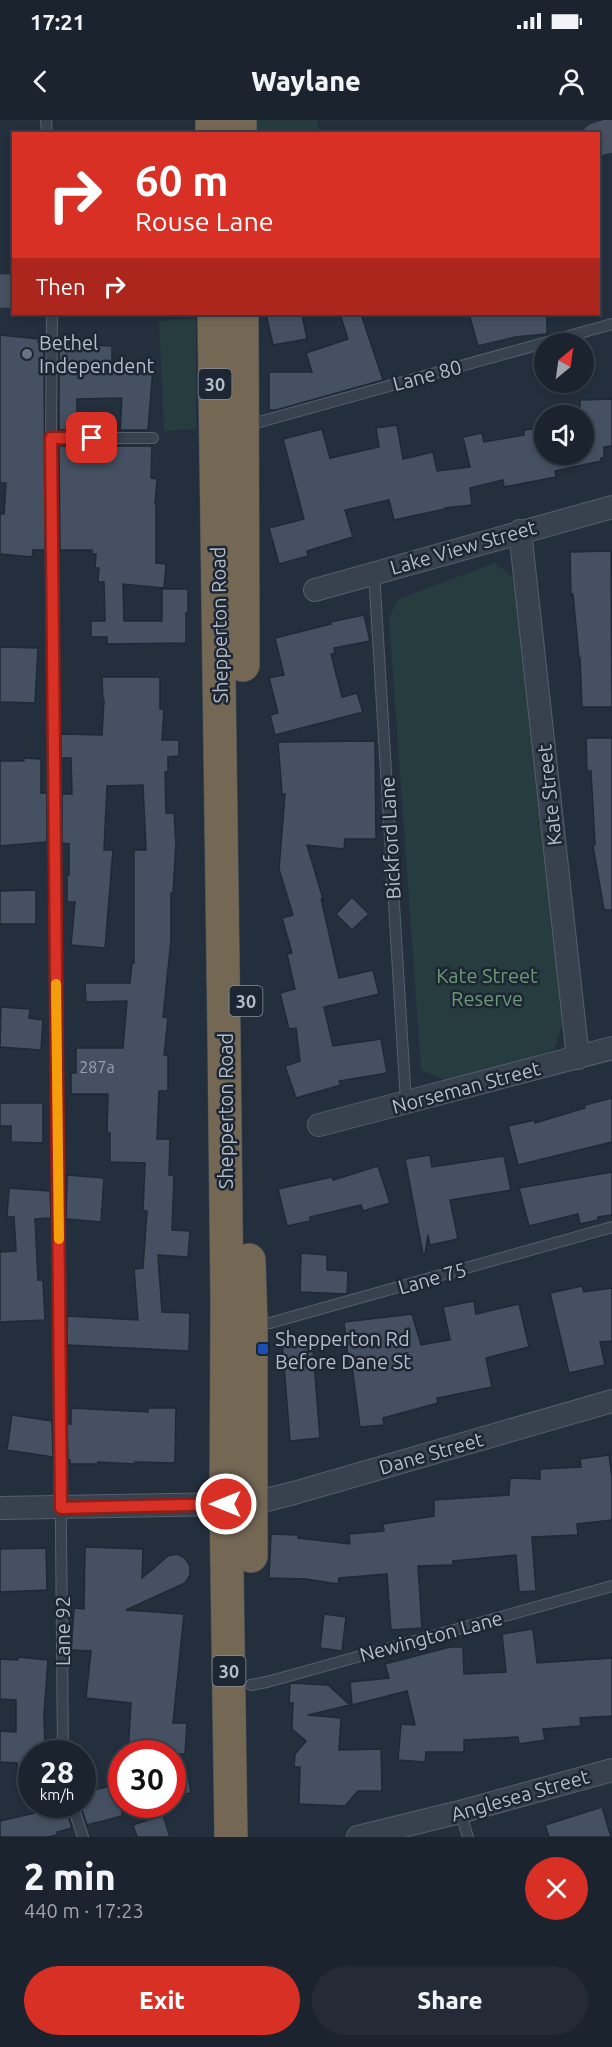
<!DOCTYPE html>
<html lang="en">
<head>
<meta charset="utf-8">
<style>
  :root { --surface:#1b232e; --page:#242b36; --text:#f1f3f6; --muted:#a0a4aa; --line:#39404a; --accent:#d93025 }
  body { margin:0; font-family:Ubuntu,sans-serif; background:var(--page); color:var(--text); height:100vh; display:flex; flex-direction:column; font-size:22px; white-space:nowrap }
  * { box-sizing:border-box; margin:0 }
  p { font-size:20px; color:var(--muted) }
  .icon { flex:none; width:33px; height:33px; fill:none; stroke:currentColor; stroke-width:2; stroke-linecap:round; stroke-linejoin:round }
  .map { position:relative; height:1717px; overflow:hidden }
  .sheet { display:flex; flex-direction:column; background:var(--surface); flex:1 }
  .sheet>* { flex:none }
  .guide { position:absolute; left:12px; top:12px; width:588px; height:183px; border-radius:0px; box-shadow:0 3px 9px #0003,0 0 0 2px var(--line); background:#d93025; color:#fff; overflow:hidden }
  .needle { width:39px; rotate:29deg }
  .controls { position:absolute; left:534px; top:213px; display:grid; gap:12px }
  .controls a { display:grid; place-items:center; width:60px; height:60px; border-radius:50%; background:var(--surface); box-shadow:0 3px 9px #0003,0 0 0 2px var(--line); font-size:30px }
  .speed { position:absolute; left:18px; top:1620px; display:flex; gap:12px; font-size:30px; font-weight:700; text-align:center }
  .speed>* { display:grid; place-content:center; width:78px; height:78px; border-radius:50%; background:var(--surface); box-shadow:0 3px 9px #0003,0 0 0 2px var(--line); line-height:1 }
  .speed small { font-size:15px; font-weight:400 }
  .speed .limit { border:9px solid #d22; background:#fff; color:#111 }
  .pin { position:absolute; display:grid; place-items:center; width:51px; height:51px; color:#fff; margin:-26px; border-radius:12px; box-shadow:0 3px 9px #0006 }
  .me { position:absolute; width:66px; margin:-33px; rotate:270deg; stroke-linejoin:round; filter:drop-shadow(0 0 4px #0008) }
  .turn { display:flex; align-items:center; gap:21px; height:126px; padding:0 24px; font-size:27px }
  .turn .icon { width:78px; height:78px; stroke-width:2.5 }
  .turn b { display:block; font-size:42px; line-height:51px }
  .then { display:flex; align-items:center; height:57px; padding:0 24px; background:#0003; gap:12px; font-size:22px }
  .round { display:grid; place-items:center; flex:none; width:63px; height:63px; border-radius:32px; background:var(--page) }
  .overview { display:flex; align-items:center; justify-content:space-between; height:102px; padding:0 24px }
  h1 { font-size:36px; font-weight:800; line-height:45px }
  .button { display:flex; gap:12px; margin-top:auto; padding:12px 24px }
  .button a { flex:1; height:69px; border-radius:36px; background:var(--accent); color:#fff; font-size:24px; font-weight:800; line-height:69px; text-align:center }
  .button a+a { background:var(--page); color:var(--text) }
  .status { display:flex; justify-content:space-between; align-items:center; height:42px; padding:0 30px; background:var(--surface); direction:ltr }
  .status svg { height:16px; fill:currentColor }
  header { display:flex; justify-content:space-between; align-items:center; height:78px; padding:0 24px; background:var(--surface); font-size:27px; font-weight:800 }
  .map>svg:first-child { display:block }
  .green { fill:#263c3f }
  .building { fill:#455162; stroke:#1f2835; stroke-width:1.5 }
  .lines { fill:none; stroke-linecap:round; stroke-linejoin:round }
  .lane-casing { stroke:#565f6c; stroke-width:12 }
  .street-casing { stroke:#565f6c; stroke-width:24 }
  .secondary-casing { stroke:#565f6c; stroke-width:33 }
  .highway-casing { stroke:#434c59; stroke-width:34 }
  .lane { stroke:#38414e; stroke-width:10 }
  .street { stroke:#38414e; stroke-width:22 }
  .secondary { stroke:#465061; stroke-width:32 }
  .highway { stroke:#746855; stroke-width:33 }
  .route-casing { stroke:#8d1f18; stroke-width:15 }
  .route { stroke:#d93025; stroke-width:10 }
  .slow { stroke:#f59e0b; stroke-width:10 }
  .worship-dot { fill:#6b7280; stroke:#1d2633; stroke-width:2 }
  .transit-dot { fill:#1a4fb4; stroke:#1d2633; stroke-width:2 }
  .labels { text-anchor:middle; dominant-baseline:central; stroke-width:5; stroke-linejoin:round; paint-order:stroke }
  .number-label { font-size:16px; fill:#98a1af }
  .shield { fill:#1d2633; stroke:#878f9c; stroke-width:1.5 }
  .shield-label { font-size:18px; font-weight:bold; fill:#b4bcc9 }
  .poi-label { font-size:20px; fill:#b4bcc9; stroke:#1d2633; text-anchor:start }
  .street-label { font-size:20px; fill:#b4bcc9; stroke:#1d2633 }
  .park-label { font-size:20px; fill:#6b9a76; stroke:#1d2633 }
</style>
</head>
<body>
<div class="status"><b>17:21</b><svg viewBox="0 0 49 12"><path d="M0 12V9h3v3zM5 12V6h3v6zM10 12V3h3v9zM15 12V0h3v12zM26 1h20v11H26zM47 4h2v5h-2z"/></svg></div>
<header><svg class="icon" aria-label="back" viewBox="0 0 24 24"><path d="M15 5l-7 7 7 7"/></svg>Waylane<svg class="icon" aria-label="person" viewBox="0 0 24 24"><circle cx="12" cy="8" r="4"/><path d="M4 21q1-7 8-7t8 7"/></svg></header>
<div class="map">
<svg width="612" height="1717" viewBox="0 0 612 1717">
  <rect width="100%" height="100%" fill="#242f3e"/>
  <path class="green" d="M254 0H317L320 13 254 14Z
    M196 198V309L164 311 159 201Z
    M495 443 518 461 563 900 554 930 453 963 421 950 389 498 398 479Z"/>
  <path class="building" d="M266 194H302L307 219 273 225Z
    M340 194H361L383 260 276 290H269V252H312L306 233 348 219Z
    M469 194H547V214L515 217 478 226Z
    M0 215 39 219 38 222H44L45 430H33L32 437 0 434V394H4L6 363H0Z
    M59 224 112 226V246L153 248 148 310H120L122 278 77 279V310H59Z
    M612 279V326L604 327V338H601V341L555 351 556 357 504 367 503 360 470 368 472 385 445 388V389L394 400 389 380 345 390 353 417 307 431 308 436 279 444 269 408 304 399 283 319 322 309 330 338 379 327 376 308 397 305 403 339 433 332 437 351 470 347 463 317 482 313 484 322 524 315V310L544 307V334H584V296H580V280Z
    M59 326H152L151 358 157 359 155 384H156V443L166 444 164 468 123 464 124 501H162V469H188V493H186V523L107 524V517H91V501H105L104 462H98L99 448H95L96 434H92V430H60Z
    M611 431 612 587H582L580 538H579L573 474 571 475 570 432Z
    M364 495 370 521 334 528 335 533 331 534 342 577 357 573 363 592 275 615 270 595 278 593 269 558 284 555 275 518 331 504 330 502Z
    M0 527 38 528 35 583 0 582Z
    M102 557H160V589H164L162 620H179V636L168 637V652H165L166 693H174L176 723 173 773H171V820L163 897 168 898 164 935H168V971H159L157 1019H170L169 1055 174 1056 172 1110 190 1111 188 1137 158 1135 162 1192 190 1193 189 1231 67 1225V1196L138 1200 134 1149 143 1148 147 1091H143L145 1043 110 1042V1013L107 1012 108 974H71V953H76V928H123L127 881 86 882 85 863H130L132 842 134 843V730H146L143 665 107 666 104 730H113L105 828 71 825 75 782H67V755H69V724L62 723V674H72L71 638H61V614L102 615 104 580H103Z
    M586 618H612V790H604L593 726 595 725 591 651H587Z
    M375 621 376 719H345L344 729 307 725 324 782 321 778 339 858 373 850 379 874 324 887 333 926 381 919 387 953 339 961 341 965 296 978 285 946 300 941 296 908 289 909 280 873 295 869 287 834 292 833 282 798 293 795 279 749 285 674H282L278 622Z
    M24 638 41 639V673H47V722L0 726V641H24Z
    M36 770V804H0V771Z
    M352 777 369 794 352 810 336 794Z
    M1 887 30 889 29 898 43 900 41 930 0 927Z
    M612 978V1022L518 1045 508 1006 535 1000V1003L585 988V985Z
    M0 983H43V1023L11 1022V1006H0Z
    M430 1035 432 1047 504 1036 511 1070 450 1080 458 1119 430 1125 428 1115 425 1134H423L405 1039Z
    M378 1046 390 1083 363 1091 361 1085 310 1097V1101L287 1106 278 1069 332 1057 333 1060Z
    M612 1052V1095L598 1097V1100L580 1104 578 1094 529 1106 519 1068Z
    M67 1055 104 1058 101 1102 66 1099Z
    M9 1068 50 1071 51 1098 35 1099 38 1160H43L45 1200 0 1202V1132L16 1131 14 1097H7Z
    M301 1133 327 1135V1150L348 1151 347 1174 300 1172Z
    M582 1166 584 1172 612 1168V1221L600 1222 605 1245 569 1253 550 1173Z
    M474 1181 476 1194 519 1184 529 1227 486 1238 492 1267 437 1278 438 1283 383 1298 384 1305 360 1307 352 1246 349 1247 344 1202 412 1194 421 1225 450 1220 443 1187Z
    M312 1217 320 1318 290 1321 282 1220Z
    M71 1288 148 1292V1288H176L175 1343 135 1342V1344L98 1342V1344H70V1340L68 1339 67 1304H71Z
    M12 1295 52 1301 53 1337 7 1330Z
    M609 1335 612 1358V1400L577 1404 578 1415 532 1417 536 1471 519 1472 516 1435 453 1441V1445L418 1446 422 1508 391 1510 387 1454 339 1458 338 1464 306 1459 269 1458 271 1414 298 1415V1418L350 1424 349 1414 384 1411 383 1404 434 1396V1380L509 1375 510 1358 540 1359V1349L581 1347 580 1339Z
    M85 1427 143 1429 142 1458 168 1436 177 1434 185 1438 190 1446V1455L185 1463 126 1490 184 1494 173 1603H187L185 1634H128L131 1583 86 1578 91 1531 71 1530 74 1488 84 1489Z
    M46 1428 47 1470 0 1472V1429Z
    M324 1494 346 1497 342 1531 320 1528Z
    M533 1509 537 1543 612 1538V1596L580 1598 581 1606 543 1609 545 1620 519 1624 518 1617 464 1620V1632H426L425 1642 398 1640 401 1604 415 1605 407 1571 352 1585 350 1562 389 1558 385 1544 450 1527H463L464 1554 506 1552 502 1514Z
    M18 1537 48 1540 44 1594 45 1634H32V1649H17V1643L0 1642V1611L16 1612V1580L0 1579V1539L18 1540Z
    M290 1563 328 1565 350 1585 308 1595 341 1598 339 1630 381 1629 382 1671H358L345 1686 299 1684 300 1647H294L295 1634 306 1621 292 1609 293 1583H289Z
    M187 1647 191 1673 172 1676V1650Z
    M122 1663V1696L87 1705 80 1684H82V1673Z
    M65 1686 72 1708 57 1712V1715L48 1717H0V1701Z
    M602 1687 611 1717H549L545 1705Z
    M163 1695 170 1717H137L133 1705Z"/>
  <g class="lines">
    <g class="lane-casing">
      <path id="lane" d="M46 0 47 14
        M52 194 51 318 63 1634
        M245 306 612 204
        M51 318H153
        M374 452 406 983
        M254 1203H270L612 1107
        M251 1565 267 1562 612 1466
        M72 1684 83 1717
        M460 1692 468 1717"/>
    </g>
    <g class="street-casing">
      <path id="street" d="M520 411 578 938
        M315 470 612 387
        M319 1005 612 928
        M249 1383 266 1380 294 1373 612 1281
        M0 1388 226 1384
        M358 1717 460 1692 612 1650"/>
    </g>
    <g class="secondary-casing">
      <path id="secondary" d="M598 19 612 15
        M0 171H14"/>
    </g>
    <g class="highway-casing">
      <path id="highway" d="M212 0V14
        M240 0V14
        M214 194 224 916 227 1183 226 1384 231 1717
        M242 194 243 545
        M249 1140 251 1202V1436"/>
    </g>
    <use href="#lane" class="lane"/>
    <use href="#street" class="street"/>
    <use href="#secondary" class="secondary"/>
    <use href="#highway" class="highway"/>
  </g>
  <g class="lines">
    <g class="route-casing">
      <path id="route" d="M92 318H51L61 1388 226 1384"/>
    </g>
    <use href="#route" class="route"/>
    <path class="slow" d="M56 864 59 1119"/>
  </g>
  <circle class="worship-dot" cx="27" cy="234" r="6"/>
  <rect class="transit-dot" x="257" y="1223" width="12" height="12" rx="3"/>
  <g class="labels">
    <g class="number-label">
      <text x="97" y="947">287a</text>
    </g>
    <g class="shield">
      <rect x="198.5" y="249" width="33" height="30" rx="4.5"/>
      <rect x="229.5" y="866" width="33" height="30" rx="4.5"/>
      <rect x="212.5" y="1536" width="33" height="30" rx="4.5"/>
    </g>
    <g class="shield-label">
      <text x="215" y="264">30</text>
      <text x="246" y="881">30</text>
      <text x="229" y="1551">30</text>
    </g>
    <g class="poi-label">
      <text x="39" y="222">Bethel<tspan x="39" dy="23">Independent</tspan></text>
      <text x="275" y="1218">Shepperton Rd<tspan x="275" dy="23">Before Dane St</tspan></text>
    </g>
    <g class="street-label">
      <text transform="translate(427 255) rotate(-15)">Lane 80</text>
      <text transform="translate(463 427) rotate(-16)">Lake View Street</text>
      <text transform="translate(219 505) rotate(-91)">Shepperton Road</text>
      <text transform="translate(549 675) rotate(-96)">Kate Street</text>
      <text transform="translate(390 718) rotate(-93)">Bickford Lane</text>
      <text transform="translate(466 967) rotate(-15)">Norseman Street</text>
      <text transform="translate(225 991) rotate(-90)">Shepperton Road</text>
      <text transform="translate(432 1158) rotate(-16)">Lane 75</text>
      <text transform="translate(431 1333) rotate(-16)">Dane Street</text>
      <text transform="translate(62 1511) rotate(-90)">Lane 92</text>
      <text transform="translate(431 1516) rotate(-15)">Newington Lane</text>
      <text transform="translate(520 1675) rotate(-16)">Anglesea Street</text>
    </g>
    <g class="park-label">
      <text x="487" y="855">Kate Street<tspan x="487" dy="23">Reserve</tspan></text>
    </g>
  </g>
</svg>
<div class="controls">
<a><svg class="needle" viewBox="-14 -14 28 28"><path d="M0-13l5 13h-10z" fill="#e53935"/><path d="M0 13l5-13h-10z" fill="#a0a4aa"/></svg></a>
<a><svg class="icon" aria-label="sound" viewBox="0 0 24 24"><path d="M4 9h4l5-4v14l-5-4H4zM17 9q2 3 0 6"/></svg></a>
</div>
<div class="speed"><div>28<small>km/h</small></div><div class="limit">30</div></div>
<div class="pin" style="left:92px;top:318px;background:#d93025"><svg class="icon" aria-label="arrive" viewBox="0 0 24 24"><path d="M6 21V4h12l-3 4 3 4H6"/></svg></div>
<svg class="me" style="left:226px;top:1384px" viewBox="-20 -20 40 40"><circle r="17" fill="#d93025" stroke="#fff" stroke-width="3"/><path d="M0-11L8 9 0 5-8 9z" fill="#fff"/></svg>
<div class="guide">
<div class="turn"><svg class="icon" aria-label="right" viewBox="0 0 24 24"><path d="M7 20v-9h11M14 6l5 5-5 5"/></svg><div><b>60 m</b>Rouse Lane</div></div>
<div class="then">Then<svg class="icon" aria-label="right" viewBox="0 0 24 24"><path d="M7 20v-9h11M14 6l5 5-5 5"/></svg></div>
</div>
</div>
<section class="sheet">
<div class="overview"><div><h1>2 min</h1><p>440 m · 17:23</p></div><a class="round" style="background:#d93025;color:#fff"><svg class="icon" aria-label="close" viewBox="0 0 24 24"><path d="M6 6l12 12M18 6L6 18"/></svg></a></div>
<div class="button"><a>Exit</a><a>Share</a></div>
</section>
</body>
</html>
